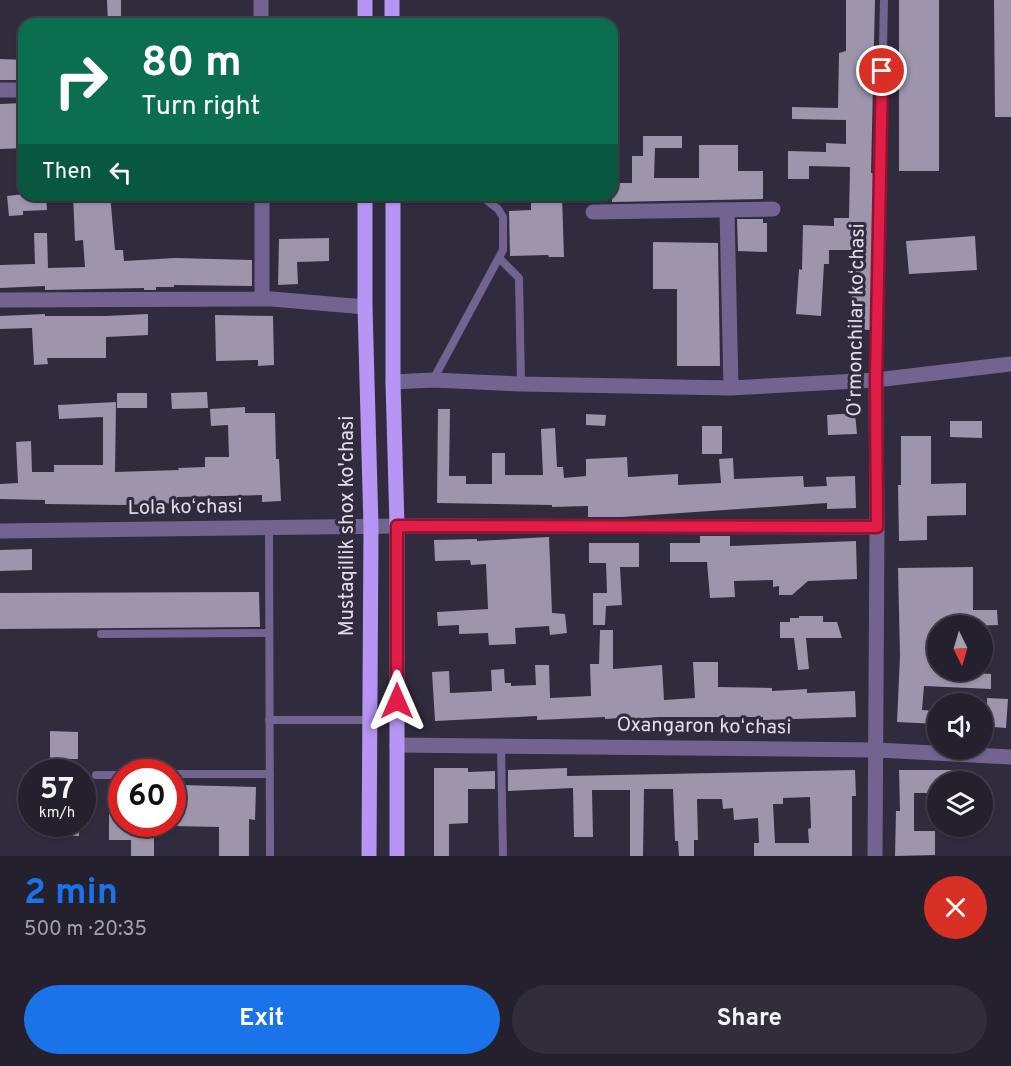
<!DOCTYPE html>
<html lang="en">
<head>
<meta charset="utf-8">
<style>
  :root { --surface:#25202e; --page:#312d3a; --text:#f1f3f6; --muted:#a3a3aa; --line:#423e4a; --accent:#1a73e8 }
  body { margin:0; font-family:Overpass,sans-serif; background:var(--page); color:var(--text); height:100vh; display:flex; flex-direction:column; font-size:22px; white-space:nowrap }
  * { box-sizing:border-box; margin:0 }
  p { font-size:20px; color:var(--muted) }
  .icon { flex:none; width:33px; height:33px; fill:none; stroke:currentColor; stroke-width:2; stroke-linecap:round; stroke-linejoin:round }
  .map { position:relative; height:856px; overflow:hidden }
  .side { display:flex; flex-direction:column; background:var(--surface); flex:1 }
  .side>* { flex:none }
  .guide { position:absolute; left:18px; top:18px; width:600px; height:183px; border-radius:18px; box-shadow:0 2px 4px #0004,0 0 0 2px var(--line); background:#0b6e4f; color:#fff; overflow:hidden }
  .needle { width:39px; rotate:175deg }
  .tools { position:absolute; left:927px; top:615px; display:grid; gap:12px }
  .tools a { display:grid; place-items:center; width:66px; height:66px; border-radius:50%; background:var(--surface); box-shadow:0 2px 4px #0004,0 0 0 2px var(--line); font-size:30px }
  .speed { position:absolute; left:18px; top:759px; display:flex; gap:12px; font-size:30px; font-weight:700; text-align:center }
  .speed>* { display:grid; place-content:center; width:78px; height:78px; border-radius:50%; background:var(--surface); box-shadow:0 2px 4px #0004,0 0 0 2px var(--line); line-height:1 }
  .speed small { font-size:15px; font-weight:400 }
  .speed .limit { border:9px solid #d22; background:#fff; color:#111 }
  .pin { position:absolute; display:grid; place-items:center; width:51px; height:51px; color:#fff; margin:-26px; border:3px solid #fff; border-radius:50%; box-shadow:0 2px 6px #0007 }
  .me { position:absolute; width:66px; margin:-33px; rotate:0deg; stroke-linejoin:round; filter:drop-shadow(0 0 4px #0008) }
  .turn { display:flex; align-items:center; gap:21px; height:126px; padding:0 24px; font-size:27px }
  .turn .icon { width:78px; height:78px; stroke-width:2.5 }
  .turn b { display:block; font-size:42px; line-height:51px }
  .then { display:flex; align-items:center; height:57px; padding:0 24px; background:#0003; gap:12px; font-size:22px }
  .round { display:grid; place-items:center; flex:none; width:63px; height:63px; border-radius:32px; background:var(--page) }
  .head { display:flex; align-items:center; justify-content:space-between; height:102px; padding:0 24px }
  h1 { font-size:36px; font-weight:700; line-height:45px; color:var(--accent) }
  .button { display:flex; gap:12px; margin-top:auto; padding:12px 24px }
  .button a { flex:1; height:69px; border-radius:36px; background:var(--accent); color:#fff; font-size:24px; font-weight:700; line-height:69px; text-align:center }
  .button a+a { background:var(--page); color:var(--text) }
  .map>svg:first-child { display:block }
  .building { fill:#9c95ac; fill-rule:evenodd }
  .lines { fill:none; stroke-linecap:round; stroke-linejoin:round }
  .lane { stroke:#736391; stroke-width:8 }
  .street { stroke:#736391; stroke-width:15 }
  .primary { stroke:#b795f4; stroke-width:15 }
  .route-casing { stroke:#92132f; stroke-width:15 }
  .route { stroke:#e11d48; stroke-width:10 }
  .labels { text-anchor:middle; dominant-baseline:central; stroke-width:6; stroke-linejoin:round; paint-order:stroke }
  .street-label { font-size:20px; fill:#e1dde9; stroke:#312b3e }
</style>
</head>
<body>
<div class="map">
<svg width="1011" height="856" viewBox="0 0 1011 856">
  <rect width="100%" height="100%" fill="#312b3e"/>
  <path class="building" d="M107 0H121V24H108Z
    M846 0H875L871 173H874L870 330 851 329 853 250H829V264H824L821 316 796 314 799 269 802 270 803 225 834 226V218H849L850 167 809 166V179H788V151L826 152V143L846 144V120L792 119V107L838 108 839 53 846 51Z
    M899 0H939V171H899Z
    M994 0H1011V117H995Z
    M0 59 24 60V80H0Z
    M24 103V148L0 149V104Z
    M643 136H682V148H655L654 178H699V145H738V171H763V199L612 202V183H632V156H643Z
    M24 194 46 195 47 210 23 211V215L9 216 7 196Z
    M73 195H110L115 250H123L124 261 175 258 252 260V286L174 285V287H156V290H144V288L45 290V286L0 288V265L35 264 34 233H47L48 268 85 267 83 240 75 241Z
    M531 195H562L564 257H549L548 255 510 256 509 211 531 210Z
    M737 219H763V223H767V252L738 251Z
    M975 236 977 270 909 274 906 241Z
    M329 238V261L297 262 298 284 278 285 279 239Z
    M653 242 718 243 720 366H677V289H653Z
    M45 314V316H106L148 314V335L106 337V358H47L48 364 34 365 32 328 0 329V316Z
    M215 315 273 316 274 365 258 366V360L216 361Z
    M207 392 208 408 172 409 171 393Z
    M117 393H147V408H117Z
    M116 402 115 472 179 470 178 468 205 467V457H229L228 425 211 426 210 409 245 407V413H275L276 459H279L281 501 262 502V495L177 497V503L123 505 45 504V500L0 499V484L18 483 16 442 31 441 32 472H54V465H103V417L59 419 58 405Z
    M438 409H450L449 476H466V484H492V453H505V475H543L541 429 555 428 557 467H563L564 478 586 476V459L627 457 628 477 678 474V485L721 483 719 459 733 458 734 479 803 476 804 487 827 486 826 477 855 476 856 508 827 509V503L622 517H588V506L552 507V505L437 503Z
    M855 413 857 434 828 435 827 415Z
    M586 414 606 415 605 426 586 425Z
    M950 421H982V438L950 437Z
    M702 426H722V454H702Z
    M901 436H931V484L966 483V515L927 516V540L899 541 898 485H901Z
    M700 536H730V546L856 541 857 579 808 581 792 595H779V586L773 587V580L734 581 735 597 710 598 707 562H670V543H700Z
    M549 537 552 613 565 614 567 633 550 635 549 626 515 628 516 644 489 645 488 633 459 634V625L438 626 437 612 488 609 486 564 471 565 470 560 435 561 434 540 477 539V541Z
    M589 543H639V567H620L622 605 606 606 605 625H593V593H607L606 563H589Z
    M32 549V570L0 571V550Z
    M973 567V610H997L998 625 971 626V622L938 623V646H932L933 671 991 674V689L924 686 922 710 938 711V724L897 722 900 656 898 568Z
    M259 592 260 627 0 629V593Z
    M799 616H823V622H837L842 638H806L809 669 798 670 794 638H780V622H790V618H799Z
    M600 630H613V669L662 665 664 700 695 698 693 662H718V687L772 688V691L807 689V693L855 691 856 717 763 720V717H659L619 720V718L605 719V717L537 720V716L435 721 432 672 449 671 450 693 492 691 491 670 504 669 505 683H511V686L536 685 535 665H549L550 698 591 696 590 664H599Z
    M987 698 1008 699 1006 728 982 726V713H987Z
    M50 731 78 732V759H50Z
    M434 768H468V772L495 771V789H468V823L449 824V856H434Z
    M567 768V776L855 770 856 796H852V856H754V843H759L758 818 734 820 733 808 723 809 722 799H697L698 840H694V856H679L678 841H675L673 789H644L643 856H630V790H592L593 837H574L573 788 508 791V770ZM810 797 811 828 808 829 809 843H775L773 804H783V798Z
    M899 770H962V782H938V793H914V831H935V855L895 856 896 811H900Z
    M109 784H122V824H154V856H131V840H109Z
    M181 785 256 787 255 820 249 819V856H219V827L172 826V793H178Z
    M55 824H79V836H55Z"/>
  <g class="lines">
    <path class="lane" d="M499 258 519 278 521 384
      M433 380 503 250V217L498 209 480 195
      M876 380 884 0
      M269 528 270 856
      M101 634 269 633
      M269 720H369
      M501 745 503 856
      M172 774H270
      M96 775H122"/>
    <path class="street" d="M261 0V24
      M0 90H24
      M262 195V299
      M727 210 731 388
      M593 212 773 209
      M0 300 272 299 365 307
      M393 382 433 380 521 384 731 388 876 380 1011 364
      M0 531 397 526 877 527
      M397 745 877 750 1011 757
      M875 856 877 527 876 380"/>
    <path class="primary" d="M365 24V0
      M392 24V0
      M365 195V307L371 527 369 856
      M393 195V382L397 526V856"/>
  </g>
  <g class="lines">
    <g class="route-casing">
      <path id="route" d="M397 701V526L877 527 876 380 882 71"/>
    </g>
    <use href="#route" class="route"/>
  </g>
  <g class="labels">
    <g class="street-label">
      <text transform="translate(857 320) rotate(-89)">Oʻrmonchilar koʻchasi</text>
      <text transform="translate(185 508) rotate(-1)">Lola koʻchasi</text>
      <text transform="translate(348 526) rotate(-90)">Mustaqillik shox ko'chasi</text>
      <text transform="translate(704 727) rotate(1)">Oxangaron koʻchasi</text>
    </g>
  </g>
</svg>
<div class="tools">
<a><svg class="needle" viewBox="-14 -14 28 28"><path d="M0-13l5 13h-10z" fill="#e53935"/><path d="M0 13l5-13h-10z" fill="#a3a3aa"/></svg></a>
<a><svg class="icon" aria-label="sound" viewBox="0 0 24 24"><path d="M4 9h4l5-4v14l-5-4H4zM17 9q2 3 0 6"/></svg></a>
<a><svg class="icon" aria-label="layers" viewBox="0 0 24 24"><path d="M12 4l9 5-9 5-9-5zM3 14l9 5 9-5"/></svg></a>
</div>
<div class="speed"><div>57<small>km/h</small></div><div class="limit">60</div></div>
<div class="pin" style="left:882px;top:71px;background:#d93025"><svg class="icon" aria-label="arrive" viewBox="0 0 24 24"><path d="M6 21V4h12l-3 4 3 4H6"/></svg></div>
<svg class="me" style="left:397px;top:701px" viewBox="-20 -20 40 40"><path d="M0-17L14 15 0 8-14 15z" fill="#e11d48" stroke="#fff" stroke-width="4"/></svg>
<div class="guide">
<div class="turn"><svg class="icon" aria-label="right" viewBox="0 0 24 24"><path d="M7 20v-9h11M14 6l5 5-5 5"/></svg><div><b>80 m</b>Turn right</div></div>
<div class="then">Then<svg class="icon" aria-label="left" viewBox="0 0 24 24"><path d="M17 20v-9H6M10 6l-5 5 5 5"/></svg></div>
</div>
</div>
<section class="side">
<div class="head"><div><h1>2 min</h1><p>500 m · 20:35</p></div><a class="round" style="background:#d93025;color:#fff"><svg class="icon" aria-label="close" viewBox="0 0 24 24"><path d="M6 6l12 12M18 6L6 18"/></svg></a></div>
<div class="button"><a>Exit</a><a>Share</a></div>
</section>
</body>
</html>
